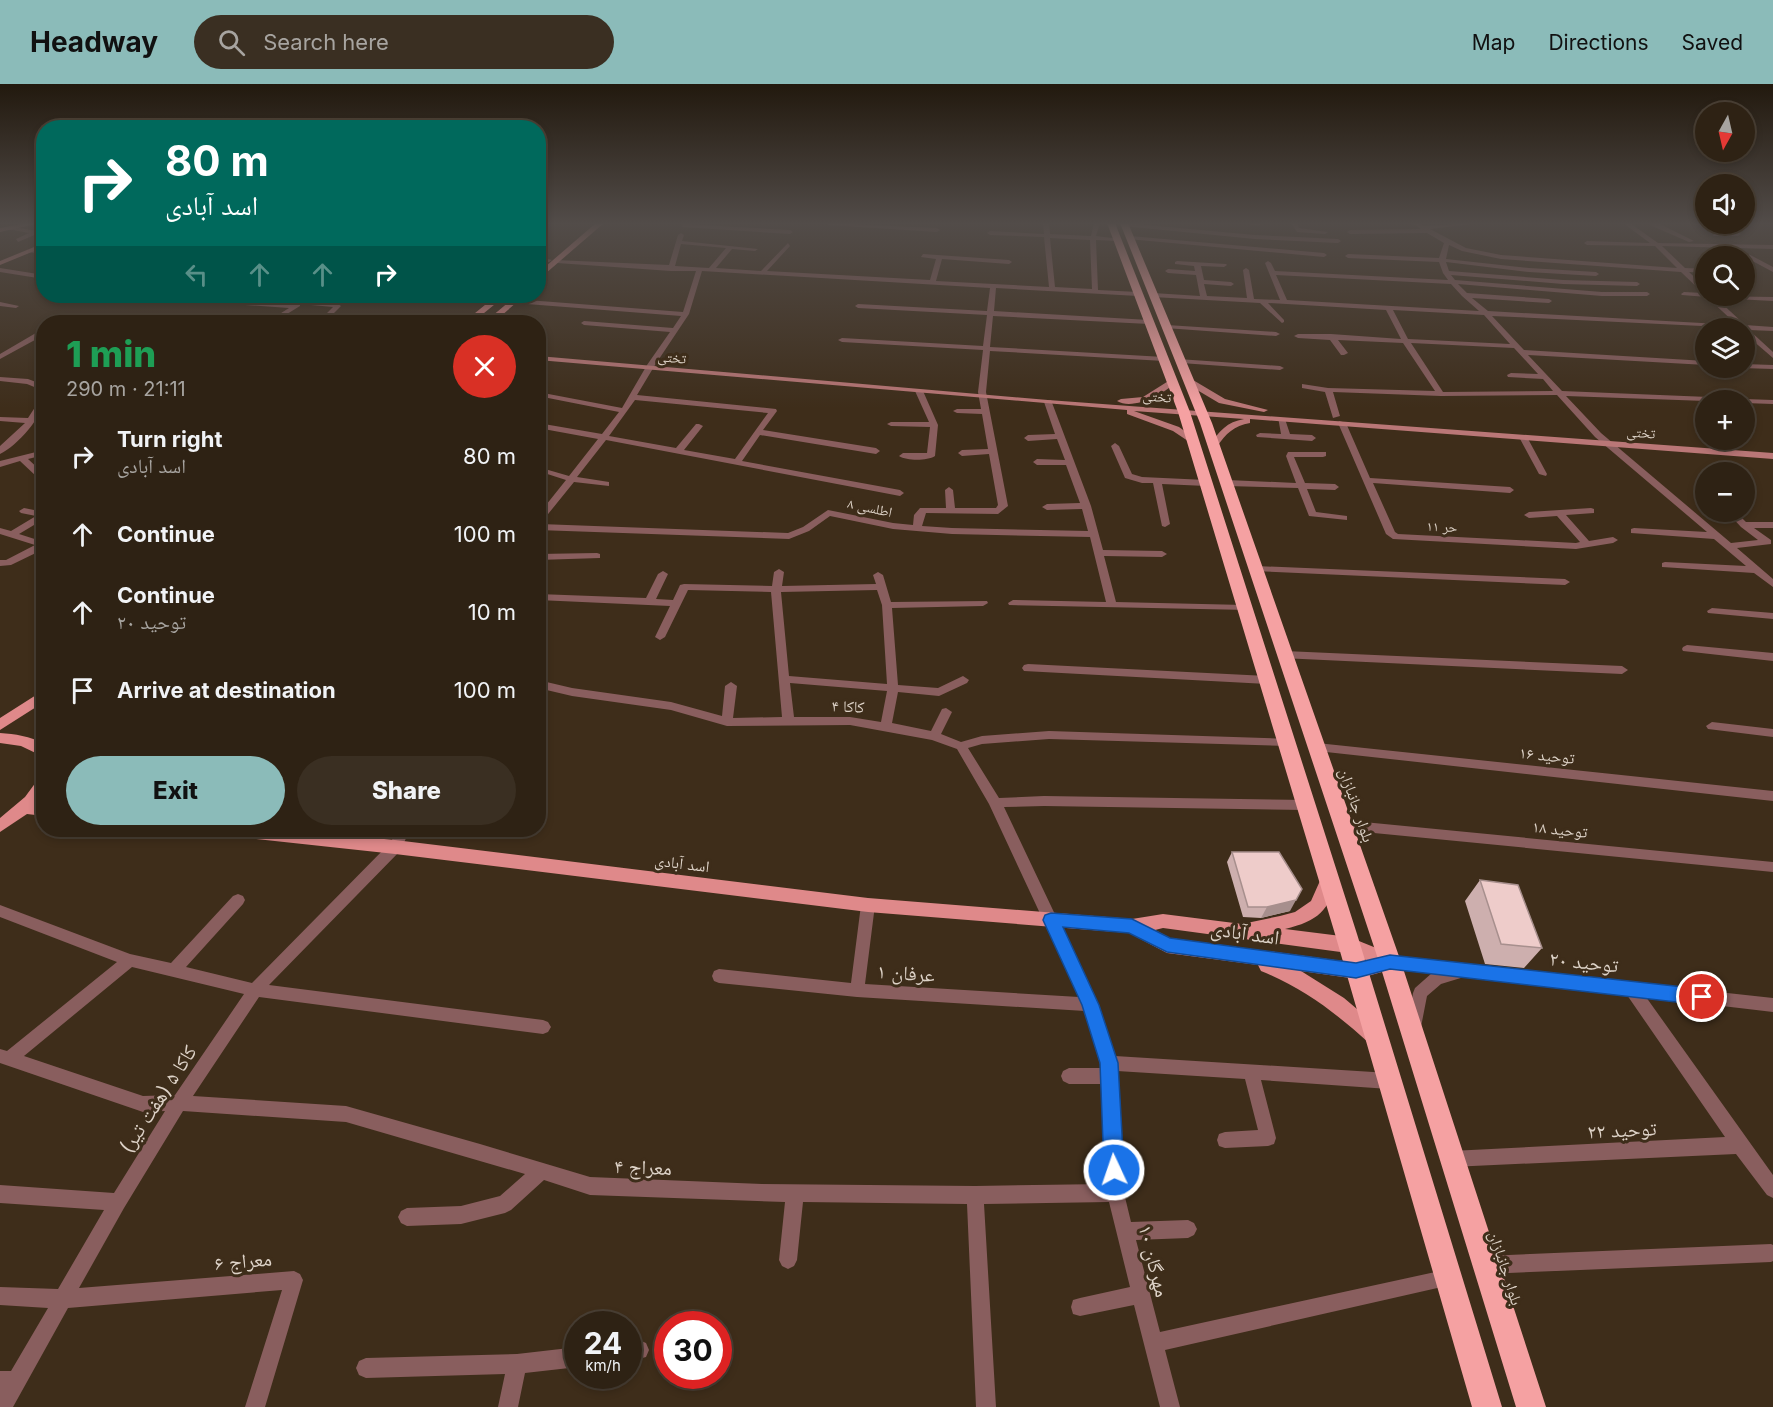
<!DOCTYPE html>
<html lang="en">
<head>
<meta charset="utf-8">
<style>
  :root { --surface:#2e2214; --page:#3a2f22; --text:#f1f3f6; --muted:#a7a4a0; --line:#493f34; --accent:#8bbbb9 }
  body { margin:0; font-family:Inter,"Noto Naskh Arabic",sans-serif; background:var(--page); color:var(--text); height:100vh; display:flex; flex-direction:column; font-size:22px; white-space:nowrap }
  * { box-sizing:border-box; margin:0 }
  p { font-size:20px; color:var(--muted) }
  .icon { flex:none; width:33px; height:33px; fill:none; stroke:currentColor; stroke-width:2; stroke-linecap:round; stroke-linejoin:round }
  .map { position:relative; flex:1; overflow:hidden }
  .drawer { position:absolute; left:36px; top:231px; width:510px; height:522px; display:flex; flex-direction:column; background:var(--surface); border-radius:24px; box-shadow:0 3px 9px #0003,0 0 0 2px var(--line) }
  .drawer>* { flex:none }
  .hud { position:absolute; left:36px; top:36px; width:510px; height:183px; border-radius:24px; box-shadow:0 3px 9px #0003,0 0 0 2px var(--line); background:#00695c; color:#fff; overflow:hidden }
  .needle { width:39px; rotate:188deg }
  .controls { position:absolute; left:1695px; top:18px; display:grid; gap:12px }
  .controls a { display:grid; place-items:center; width:60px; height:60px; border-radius:50%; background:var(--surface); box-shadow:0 3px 9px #0003,0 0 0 2px var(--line); font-size:30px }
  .speed { position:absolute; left:564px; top:1227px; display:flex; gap:12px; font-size:30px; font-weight:700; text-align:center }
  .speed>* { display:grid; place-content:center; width:78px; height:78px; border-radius:50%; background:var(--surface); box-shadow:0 3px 9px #0003,0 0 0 2px var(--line); line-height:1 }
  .speed small { font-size:15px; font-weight:400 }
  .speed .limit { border:9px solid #d22; background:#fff; color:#111 }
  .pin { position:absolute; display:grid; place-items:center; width:51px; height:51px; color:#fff; margin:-26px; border:3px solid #fff; border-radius:50%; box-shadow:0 2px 6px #0007 }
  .me { position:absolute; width:66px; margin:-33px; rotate:357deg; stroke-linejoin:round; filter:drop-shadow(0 0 4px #0008) }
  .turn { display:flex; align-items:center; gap:21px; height:126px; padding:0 30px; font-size:27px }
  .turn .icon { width:78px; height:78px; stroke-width:2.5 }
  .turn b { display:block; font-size:42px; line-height:51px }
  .lanes { display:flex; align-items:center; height:57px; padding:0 30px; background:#0003; justify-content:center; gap:30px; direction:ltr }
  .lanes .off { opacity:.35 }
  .round { display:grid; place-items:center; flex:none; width:63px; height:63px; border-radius:32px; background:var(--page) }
  .head { display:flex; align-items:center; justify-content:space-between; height:102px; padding:0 30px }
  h1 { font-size:36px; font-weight:800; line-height:45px; color:#1e9e55 }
  .cta { display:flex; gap:12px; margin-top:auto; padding:12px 30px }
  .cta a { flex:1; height:69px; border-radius:36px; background:var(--accent); color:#111; font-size:24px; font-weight:800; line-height:69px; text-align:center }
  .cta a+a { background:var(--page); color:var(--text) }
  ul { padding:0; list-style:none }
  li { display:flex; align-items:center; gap:18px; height:78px; padding:0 30px }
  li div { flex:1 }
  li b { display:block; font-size:22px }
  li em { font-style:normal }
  header { display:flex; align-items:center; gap:36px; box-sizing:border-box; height:84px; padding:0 30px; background:var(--accent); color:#111 }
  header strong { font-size:28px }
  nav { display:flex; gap:33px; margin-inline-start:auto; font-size:21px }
  .search { width:420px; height:54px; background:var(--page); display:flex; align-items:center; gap:15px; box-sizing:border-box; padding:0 21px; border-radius:33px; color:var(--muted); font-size:22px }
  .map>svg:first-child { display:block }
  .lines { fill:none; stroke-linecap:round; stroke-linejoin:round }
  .street { fill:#895e5e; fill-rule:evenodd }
  .secondary { fill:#ba7777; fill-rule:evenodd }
  .primary { fill:#df898a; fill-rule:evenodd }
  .highway { fill:#f5a1a2; fill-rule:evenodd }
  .wall { fill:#cdafae }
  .shaded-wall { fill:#a78f8d }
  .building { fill:#eeccca; stroke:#a78f8d; stroke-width:1.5 }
  .route { fill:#1a73e8; stroke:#114b97; stroke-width:1.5 }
  .labels { text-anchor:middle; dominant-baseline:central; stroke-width:6; stroke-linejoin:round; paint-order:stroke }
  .far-street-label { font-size:14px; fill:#ddd2c7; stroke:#3e2d1a }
  .street-label { font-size:16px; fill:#ddd2c7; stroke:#3e2d1a }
  .near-street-label { font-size:20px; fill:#ddd2c7; stroke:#3e2d1a }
</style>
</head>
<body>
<header>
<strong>Headway</strong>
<div class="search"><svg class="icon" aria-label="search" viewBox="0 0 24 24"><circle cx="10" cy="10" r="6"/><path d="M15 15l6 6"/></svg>Search here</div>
<nav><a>Map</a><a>Directions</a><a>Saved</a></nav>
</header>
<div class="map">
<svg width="1773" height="1323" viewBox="0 0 1773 1323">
  <rect width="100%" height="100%" fill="#3e2d1a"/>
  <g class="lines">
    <path class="street" d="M825 139 937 144 940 146 937 148 828 141Z
      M1043 139H1049L1050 150 1091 152 1094 139H1100L1096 152 1120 155 1117 157 1096 156 1098 206 1138 208 1141 210 1138 212 996 204 994 227 1149 236 1152 238 1149 240 993 232 990 263 1164 273 1168 275 1164 277 990 267 986 308 1008 422 998 430 926 429 922 442 952 444 1088 447 1082 425 1047 426 1042 423 1047 420 1080 419 1066 381H1037L1033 378 1037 375 1065 376 1057 355 1028 357 1024 354 1028 351 1055 350 1044 318 1051 316 1091 422 1103 466 1162 467 1167 470 1162 473 1104 472 1116 518 1245 521 1249 522 1250 524 1249 526 1009 521 1008 519 1013 516 1106 518 1090 453 952 450 893 445 830 432 809 447 789 455 538 446V431L566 396 538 387V383L569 392 598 355 538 344V339L602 350 619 328 538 312V308L622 324 647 281 670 248 584 241 581 239 584 237 673 244 681 232 514 219 511 217 514 215 683 228 696 187H671L557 179 554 177 555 176 669 181 678 151 681 149 684 151 682 157 758 165 755 167 732 165 716 184 761 187 788 159 790 162 767 187 930 196 936 175 921 173 923 170 1009 176 1012 178 1009 180 942 175 936 197 1049 203 1044 153 990 151 987 149 990 147 1044 150ZM1050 154 1090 156 1092 205 1055 203ZM681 160 726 164 709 184 675 182ZM702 187 990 204 987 227 858 220 855 222 858 224 987 231 983 262 842 254 838 256 842 258 983 266 978 308 981 325H957L953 327 957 329 982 330 988 365 962 366 958 369 962 372 989 370 998 421 996 424H955L953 406 949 403 945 406 946 424H920L914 431 913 441 893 439 828 426 803 443 788 449 540 440 574 398 609 402V398L577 393 606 356 900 412 904 409 900 406 742 377 760 351 876 370 880 367 876 364 763 346 777 327 776 325 637 311 655 281 689 230ZM635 316 768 329 735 375 684 366 703 342 699 340H696L676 364 609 352Z
      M1125 139 1255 151 1338 155 1341 157 1338 159 1255 155 1123 142Z
      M1242 139H1260L1261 140 1258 142Z
      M1291 139H1297L1299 144 1328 148 1325 150 1297 148Z
      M1412 139H1419L1424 142 1480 139 1430 145 1466 164 1501 171 1677 184 1655 162 1587 161 1584 159 1587 157 1650 159 1623 139H1630L1658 159 1773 161V165L1737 164 1773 183V188L1732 166V164L1662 162 1685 184 1706 185V189L1689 188 1706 204V212L1773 213V217L1716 214 1745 241 1773 243V247L1749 246 1773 268V274L1744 249V244L1492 232 1524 266 1706 277V281L1528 271 1562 307 1733 314 1734 316 1706 317 1566 312 1601 349 1731 459 1758 456 1741 443 1727 428H1736L1746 438H1773V444H1754L1771 456V460L1737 464 1773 495V503L1754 489 1662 483V479L1665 478 1746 482 1714 455 1631 449V445L1634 444 1707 448 1595 353 1557 311 1441 312 1333 308 1340 332 1333 334 1325 308 1302 304V300L1328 304 1435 307 1403 259 1338 256 1348 269 1344 271H1341L1330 256 1298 254 1294 252 1298 250H1331L1401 255 1386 226 1268 219 1284 236V238L1282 239 1260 219 1153 213 1150 211 1153 209 1200 212 1196 191 1168 189 1165 187 1168 185 1195 187 1194 182 1175 180V178L1177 177 1226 180 1227 181 1224 183 1201 182 1204 196 1231 198 1234 200 1231 202 1204 200 1207 212 1247 214 1243 186 1246 184 1249 186 1254 215 1280 216 1265 179 1268 177 1271 179 1275 187 1448 196 1443 189 1439 178 1348 174 1345 172 1348 170 1439 174 1444 159 1427 149 1350 150 1347 148 1350 146 1421 145ZM1449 161 1462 167 1501 175 1681 188 1703 209 1684 208 1681 210 1682 211 1707 213 1737 241 1488 227 1472 214 1549 219 1552 217 1549 215 1467 209 1458 200 1602 212H1647L1650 210 1647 208H1602L1455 196 1451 191 1563 200 1637 202 1640 200 1637 198 1563 196 1449 187 1446 178 1529 188 1596 192 1599 190 1596 188 1529 184 1446 175ZM1276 191 1451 200 1462 212 1479 227 1287 216ZM1393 226 1484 231 1510 260 1408 255ZM1411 259 1514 264 1538 290 1511 289 1507 291 1508 293 1543 295 1553 307 1443 308Z
      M1652 139H1658L1694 157 1689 158 1652 142Z
      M1691 139 1709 140 1694 141Z
      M684 140 790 146 793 148 790 150 682 143Z
      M1716 140H1722L1741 150 1738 152H1713L1715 149H1731Z
      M10 142 36 147 39 149 18 158 16 155 29 149 8 145Z
      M1130 152 1324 169 1327 171 1324 173 1128 155Z
      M30 165 44 166V170L28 168Z
      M538 173 552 176 549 178 538 177Z
      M0 184 44 191V195L0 188Z
      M95 212H102L95 216H91V214Z
      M411 212H430L489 217 492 219 489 221 414 214Z
      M189 214 295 220 300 219V217L302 216 338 220 341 222 329 234 353 236 356 238H318L333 223 300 220V222L274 238H267L289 224 187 217 186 216Z
      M0 218 19 222 16 224 0 222Z
      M1167 241 1276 248 1280 250 1276 252 1165 244 1163 243Z
      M41 246H44V251L0 275V270Z
      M1178 275 1280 282 1284 284 1280 286 1181 279H1178Z
      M1744 280 1773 281V285L1741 284H1744Z
      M0 293 28 295 44 301V307L27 300 0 297Z
      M916 305 923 307 938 341 935 372C927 377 907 377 899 372L903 369H927L930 343 891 342 887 340 891 338H929L915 307Z
      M41 314H44C44 332 17 362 0 370V362L25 339 0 337V333L28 334Z
      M1744 315 1773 316V320L1744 319V316H1740Z
      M1278 333 1285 335 1290 350 1312 351 1316 354 1312 357 1257 353 1256 351 1260 349 1281 350Z
      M1339 337 1346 339 1370 394 1510 403 1514 406 1510 409 1373 399 1395 448 1398 450 1576 459 1580 458 1557 432 1529 434 1524 431 1529 428 1591 424 1594 425V429L1566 431 1589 457 1613 453 1618 456 1613 459 1576 465 1393 455 1386 450 1338 339Z
      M1520 351 1527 353 1547 390 1546 392 1539 390 1519 353Z
      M1115 359 1119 362 1132 390 1142 393 1206 396 1210 399 1206 402 1162 400 1170 440 1165 443 1162 442 1153 399H1142L1125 394 1111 362Z
      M44 366V371L28 375 43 389V393H37L20 377 0 383V377Z
      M1288 368H1326V372L1323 373H1294L1305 399 1335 400 1339 403 1335 406 1307 405 1316 428 1347 432V436L1309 432 1298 404 1227 402 1223 399 1227 396 1296 399 1286 372Z
      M24 424 44 428V435L19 450 44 458V465L11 481 0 482V476H6L35 461 0 450V444L11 447 36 432 21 429 19 427Z
      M597 469 600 470V474L538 476V470Z
      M1256 482 1565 495 1570 498 1565 501 1253 487V483Z
      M779 485 784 488 782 502 876 500 873 491 878 488 883 491 891 518 987 517 988 519 983 522 892 524 898 601 938 604 963 592 969 596 967 599 939 612 898 608 892 639 931 647 942 625 946 624 952 628 941 650 961 658 982 652 1049 647 1291 655 1293 658 1291 661 1287 662 1049 655 982 660 968 664 999 714 1044 712 1306 716 1310 718 1312 721 1310 724 1306 726 1044 722 1004 723 1098 921 1115 972 1389 989 1395 992 1397 997 1395 1002 1389 1005 1261 996 1276 1054 1274 1060 1268 1062 1225 1064 1219 1062 1217 1056 1219 1050 1225 1048 1258 1046 1245 995 1117 987 1124 1109 1131 1138 1188 1136 1194 1139 1197 1145 1194 1151 1188 1154 1136 1156 1160 1248 1449 1185 1455 1188 1458 1194 1455 1200 1165 1266 1180 1323H1160L1134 1221 1080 1232 1073 1230 1071 1223 1073 1216 1080 1214 1130 1203 1109 1118 984 1120 996 1323H976L967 1120 803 1118 797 1176 794 1182 788 1185 782 1182 779 1176 785 1118 590 1111 544 1096 511 1126 505 1129 461 1140 407 1142 401 1139 398 1133 401 1127 407 1124 461 1122 500 1112 525 1090 346 1038 183 1027 124 1124 79 1204 294 1187 300 1190 303 1196 265 1323H245L282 1206 68 1224 13 1323H0V1287H11L48 1224 0 1221V1203L58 1205 104 1126 0 1119V1101L114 1109 165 1027 143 1028 0 979V965L7 967 117 878 0 833V821L130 870 171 879 233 812 238 810 243 812 245 816 243 820 186 883 252 899 390 759 398 746H410L400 767 269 901 543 936 548 938 551 943 548 948 543 950 259 913 193 1012 346 1022 480 1060 590 1093 762 1100 975 1102 1106 1100 1102 1000H1069L1063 997 1061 992 1063 987 1069 984H1101L1085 927 857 913 719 899 714 897 712 892 714 887 719 885 851 899 861 821 863 817 868 815 873 817 875 821 865 900 1079 913 989 720 957 665 932 656 850 641 727 642 671 626 572 612 538 604V596L572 604 671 618 722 632 725 602 731 598 737 602 733 634 782 633 771 508 688 506 665 553 660 556 655 553 670 522 538 516V510L646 514 658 490 663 487 668 490 656 515 673 516 680 501 684 500 772 502 774 488ZM877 506 882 521 887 600 789 592 781 508ZM790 599 887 607 881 638 850 633H794ZM132 883 244 910 175 1011 143 1012 24 972Z
      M1712 524 1773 529V535L1708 529 1707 527Z
      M1687 561 1773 569V577L1683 567 1682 565 1683 563Z
      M1285 567 1622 582 1628 586 1622 590 1281 574 1280 571 1281 568Z
      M1028 580 1267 592 1273 596 1267 600 1024 587 1022 584 1024 581Z
      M1712 638 1773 645V653L1708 645 1706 642Z
      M1317 659 1773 707V717L1317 667 1311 663Z
      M1343 736 1773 778V788L1343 746 1338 745 1337 741 1338 737Z
      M1390 872 1773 914V928L1646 913 1773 1091V1114L1767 1111 1736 1070 1451 1083 1445 1081 1443 1075 1445 1069 1451 1067 1725 1053 1627 911 1464 893 1441 900 1427 912 1420 948 1415 950 1410 948 1407 943 1413 909 1415 904 1432 889 1385 883 1383 878 1385 873Z
      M1771 1160 1773 1161V1177L1771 1178 1485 1190 1479 1187 1476 1181 1479 1175 1485 1172Z
      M639 1256 646 1259 649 1266 646 1273 628 1278V1258Z
      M578 1263V1283L525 1289 518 1323H498L505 1290 366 1294 359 1291 356 1284 359 1277 366 1274 517 1270Z"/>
    <path class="secondary" d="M28 139H40L0 148V144Z
      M44 159V163L0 181V177Z
      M538 272 1048 316 1773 369V375L1250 335V339C1234 342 1226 349 1217 363L1214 364 1210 361C1219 347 1227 338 1244 335L1134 327 1179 343 1197 356V360L1194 361 1173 347 1127 330V326L538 276Z
      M1170 296 1177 298C1164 309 1134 327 1117 317L1121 315 1143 313Z
      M1187 296H1193L1225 315 1268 326 1264 328 1219 319 1187 300Z"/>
    <path class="primary" d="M596 139H604L538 196V189Z
      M496 212H505L473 238H464Z
      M516 212H524L494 238H485Z
      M44 606V618L0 646V634Z
      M0 649C15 650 30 652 44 660V673L21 662 0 659Z
      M44 692V712L38 719 44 720V732L27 730 0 748V734L25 713 39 694Z
      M220 746H286L395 756 868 814 1132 835 1163 830 1242 840 1280 832 1295 828 1311 817 1323 790 1329 788 1335 790 1337 795C1329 827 1318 837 1285 845L1349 853 1396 872 1399 878 1396 884 1357 895 1301 887 1344 914 1383 947 1386 953 1383 959 1376 962 1369 959C1336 929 1303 904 1261 887L1258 881 1167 869 1129 849 868 828 395 770 228 752 222 750ZM1163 844 1348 869 1366 876 1357 879 1170 854 1155 846Z"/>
    <path class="highway" d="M1107 139H1115L1190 328 1357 850 1502 1323H1472L1335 850 1178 328Z
      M1120 139H1128L1212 339 1401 878 1546 1323H1516L1379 878 1200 339Z"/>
  </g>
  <path class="wall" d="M1232 768 1290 827 1261 834 1243 833 1227 778Z
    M1480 796 1542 864 1524 884 1485 880 1465 817Z"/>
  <path class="shaded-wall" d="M1302 805 1290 827 1261 834 1267 823Z"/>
  <path class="building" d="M1232 768H1279L1302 805 1296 816 1267 823H1248Z
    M1480 796 1518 801 1542 864 1501 860Z"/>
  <linearGradient id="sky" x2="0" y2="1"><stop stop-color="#22190e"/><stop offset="0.43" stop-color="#524c49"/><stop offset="1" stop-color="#524c49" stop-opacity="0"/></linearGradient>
  <rect width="1773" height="324" fill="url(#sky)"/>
  <path class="route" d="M1051 829 1132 835 1170 854 1356 879 1390 871 1702 905 1708 907 1710 913 1708 918 1702 921 1390 885 1356 894 1167 868 1129 849 1063 843 1099 921 1118 979 1124 1086 1121 1093 1114 1096 1107 1093 1104 1086 1100 979 1082 921 1043 836 1045 831Z"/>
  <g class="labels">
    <g class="far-street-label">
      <text transform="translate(672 273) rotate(5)">تختی</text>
      <text transform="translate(1157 312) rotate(4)">تختی</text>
      <text transform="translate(1641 348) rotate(4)">تختی</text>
      <text transform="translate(870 423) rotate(12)">اطلسی ۸</text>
      <text transform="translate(1442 442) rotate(3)">حر ۱۱</text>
    </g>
    <g class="street-label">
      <text transform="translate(848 622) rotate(3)">کاکا ۴</text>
      <text transform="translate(1547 671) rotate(6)">توحید ۱۶</text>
      <text transform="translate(1357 721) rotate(71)">بلوار جانبازان</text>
      <text transform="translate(1560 745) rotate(6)">توحید ۱۸</text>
      <text transform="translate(682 779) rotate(7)">اسد آبادی</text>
      <text transform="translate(1506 1184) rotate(72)">بلوار جانبازان</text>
    </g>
    <g class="near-street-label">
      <text transform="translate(1245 849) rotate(8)">اسد آبادی</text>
      <text transform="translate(1584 878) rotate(6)">توحید ۲۰</text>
      <text transform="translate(906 889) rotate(4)">عرفان ۱</text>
      <text transform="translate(158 1015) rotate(-57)">کاکا ۵ (هفت تیر)</text>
      <text transform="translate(1622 1046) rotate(-3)">توحید ۲۲</text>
      <text transform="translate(643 1083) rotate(2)">معراج ۴</text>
      <text transform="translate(243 1177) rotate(-5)">معراج ۶</text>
      <text transform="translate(1154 1177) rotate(76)">مهرگان ۱۰</text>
    </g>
  </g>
</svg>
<div class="controls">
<a><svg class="needle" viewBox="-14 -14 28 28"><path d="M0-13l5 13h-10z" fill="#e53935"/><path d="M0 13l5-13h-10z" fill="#a7a4a0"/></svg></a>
<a><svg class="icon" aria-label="sound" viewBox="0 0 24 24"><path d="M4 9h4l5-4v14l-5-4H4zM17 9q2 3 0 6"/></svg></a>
<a><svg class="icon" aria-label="search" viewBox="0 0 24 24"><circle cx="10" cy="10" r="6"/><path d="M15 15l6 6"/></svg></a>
<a><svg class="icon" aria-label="layers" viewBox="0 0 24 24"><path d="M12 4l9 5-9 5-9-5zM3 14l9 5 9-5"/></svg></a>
<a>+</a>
<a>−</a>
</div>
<div class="speed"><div>24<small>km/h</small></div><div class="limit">30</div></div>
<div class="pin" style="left:1702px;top:913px;background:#d93025"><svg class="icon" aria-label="arrive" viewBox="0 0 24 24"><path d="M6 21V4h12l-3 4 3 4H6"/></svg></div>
<svg class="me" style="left:1114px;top:1086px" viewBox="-20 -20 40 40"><circle r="17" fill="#1a73e8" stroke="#fff" stroke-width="3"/><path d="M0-11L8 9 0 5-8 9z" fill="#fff"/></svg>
<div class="hud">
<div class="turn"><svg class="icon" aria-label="right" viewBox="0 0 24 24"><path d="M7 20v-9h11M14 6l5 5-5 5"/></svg><div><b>80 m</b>اسد آبادی</div></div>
<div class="lanes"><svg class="icon off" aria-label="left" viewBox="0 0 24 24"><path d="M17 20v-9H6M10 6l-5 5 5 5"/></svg><svg class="icon off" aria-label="ahead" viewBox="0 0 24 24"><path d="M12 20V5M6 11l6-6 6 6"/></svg><svg class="icon off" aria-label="ahead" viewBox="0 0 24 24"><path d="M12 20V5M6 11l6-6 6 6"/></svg><svg class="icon" aria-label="right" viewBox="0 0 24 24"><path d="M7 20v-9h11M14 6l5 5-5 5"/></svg></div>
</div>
<section class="drawer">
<div class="head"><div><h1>1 min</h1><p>290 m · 21:11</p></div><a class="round" style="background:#d93025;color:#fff"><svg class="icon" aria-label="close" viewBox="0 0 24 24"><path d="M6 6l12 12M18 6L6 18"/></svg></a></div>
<ul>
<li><svg class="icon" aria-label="right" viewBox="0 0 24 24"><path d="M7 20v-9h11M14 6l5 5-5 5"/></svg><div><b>Turn right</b><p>اسد آبادی</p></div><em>80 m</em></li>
<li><svg class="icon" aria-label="ahead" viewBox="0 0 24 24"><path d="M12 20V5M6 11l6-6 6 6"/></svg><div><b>Continue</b></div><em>100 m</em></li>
<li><svg class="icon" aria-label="ahead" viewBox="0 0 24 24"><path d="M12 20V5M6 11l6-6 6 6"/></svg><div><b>Continue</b><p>توحید ۲۰</p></div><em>10 m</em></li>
<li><svg class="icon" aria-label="arrive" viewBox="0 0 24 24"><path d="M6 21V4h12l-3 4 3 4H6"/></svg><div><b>Arrive at destination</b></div><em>100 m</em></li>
</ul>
<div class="cta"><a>Exit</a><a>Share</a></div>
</section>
</div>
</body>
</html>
